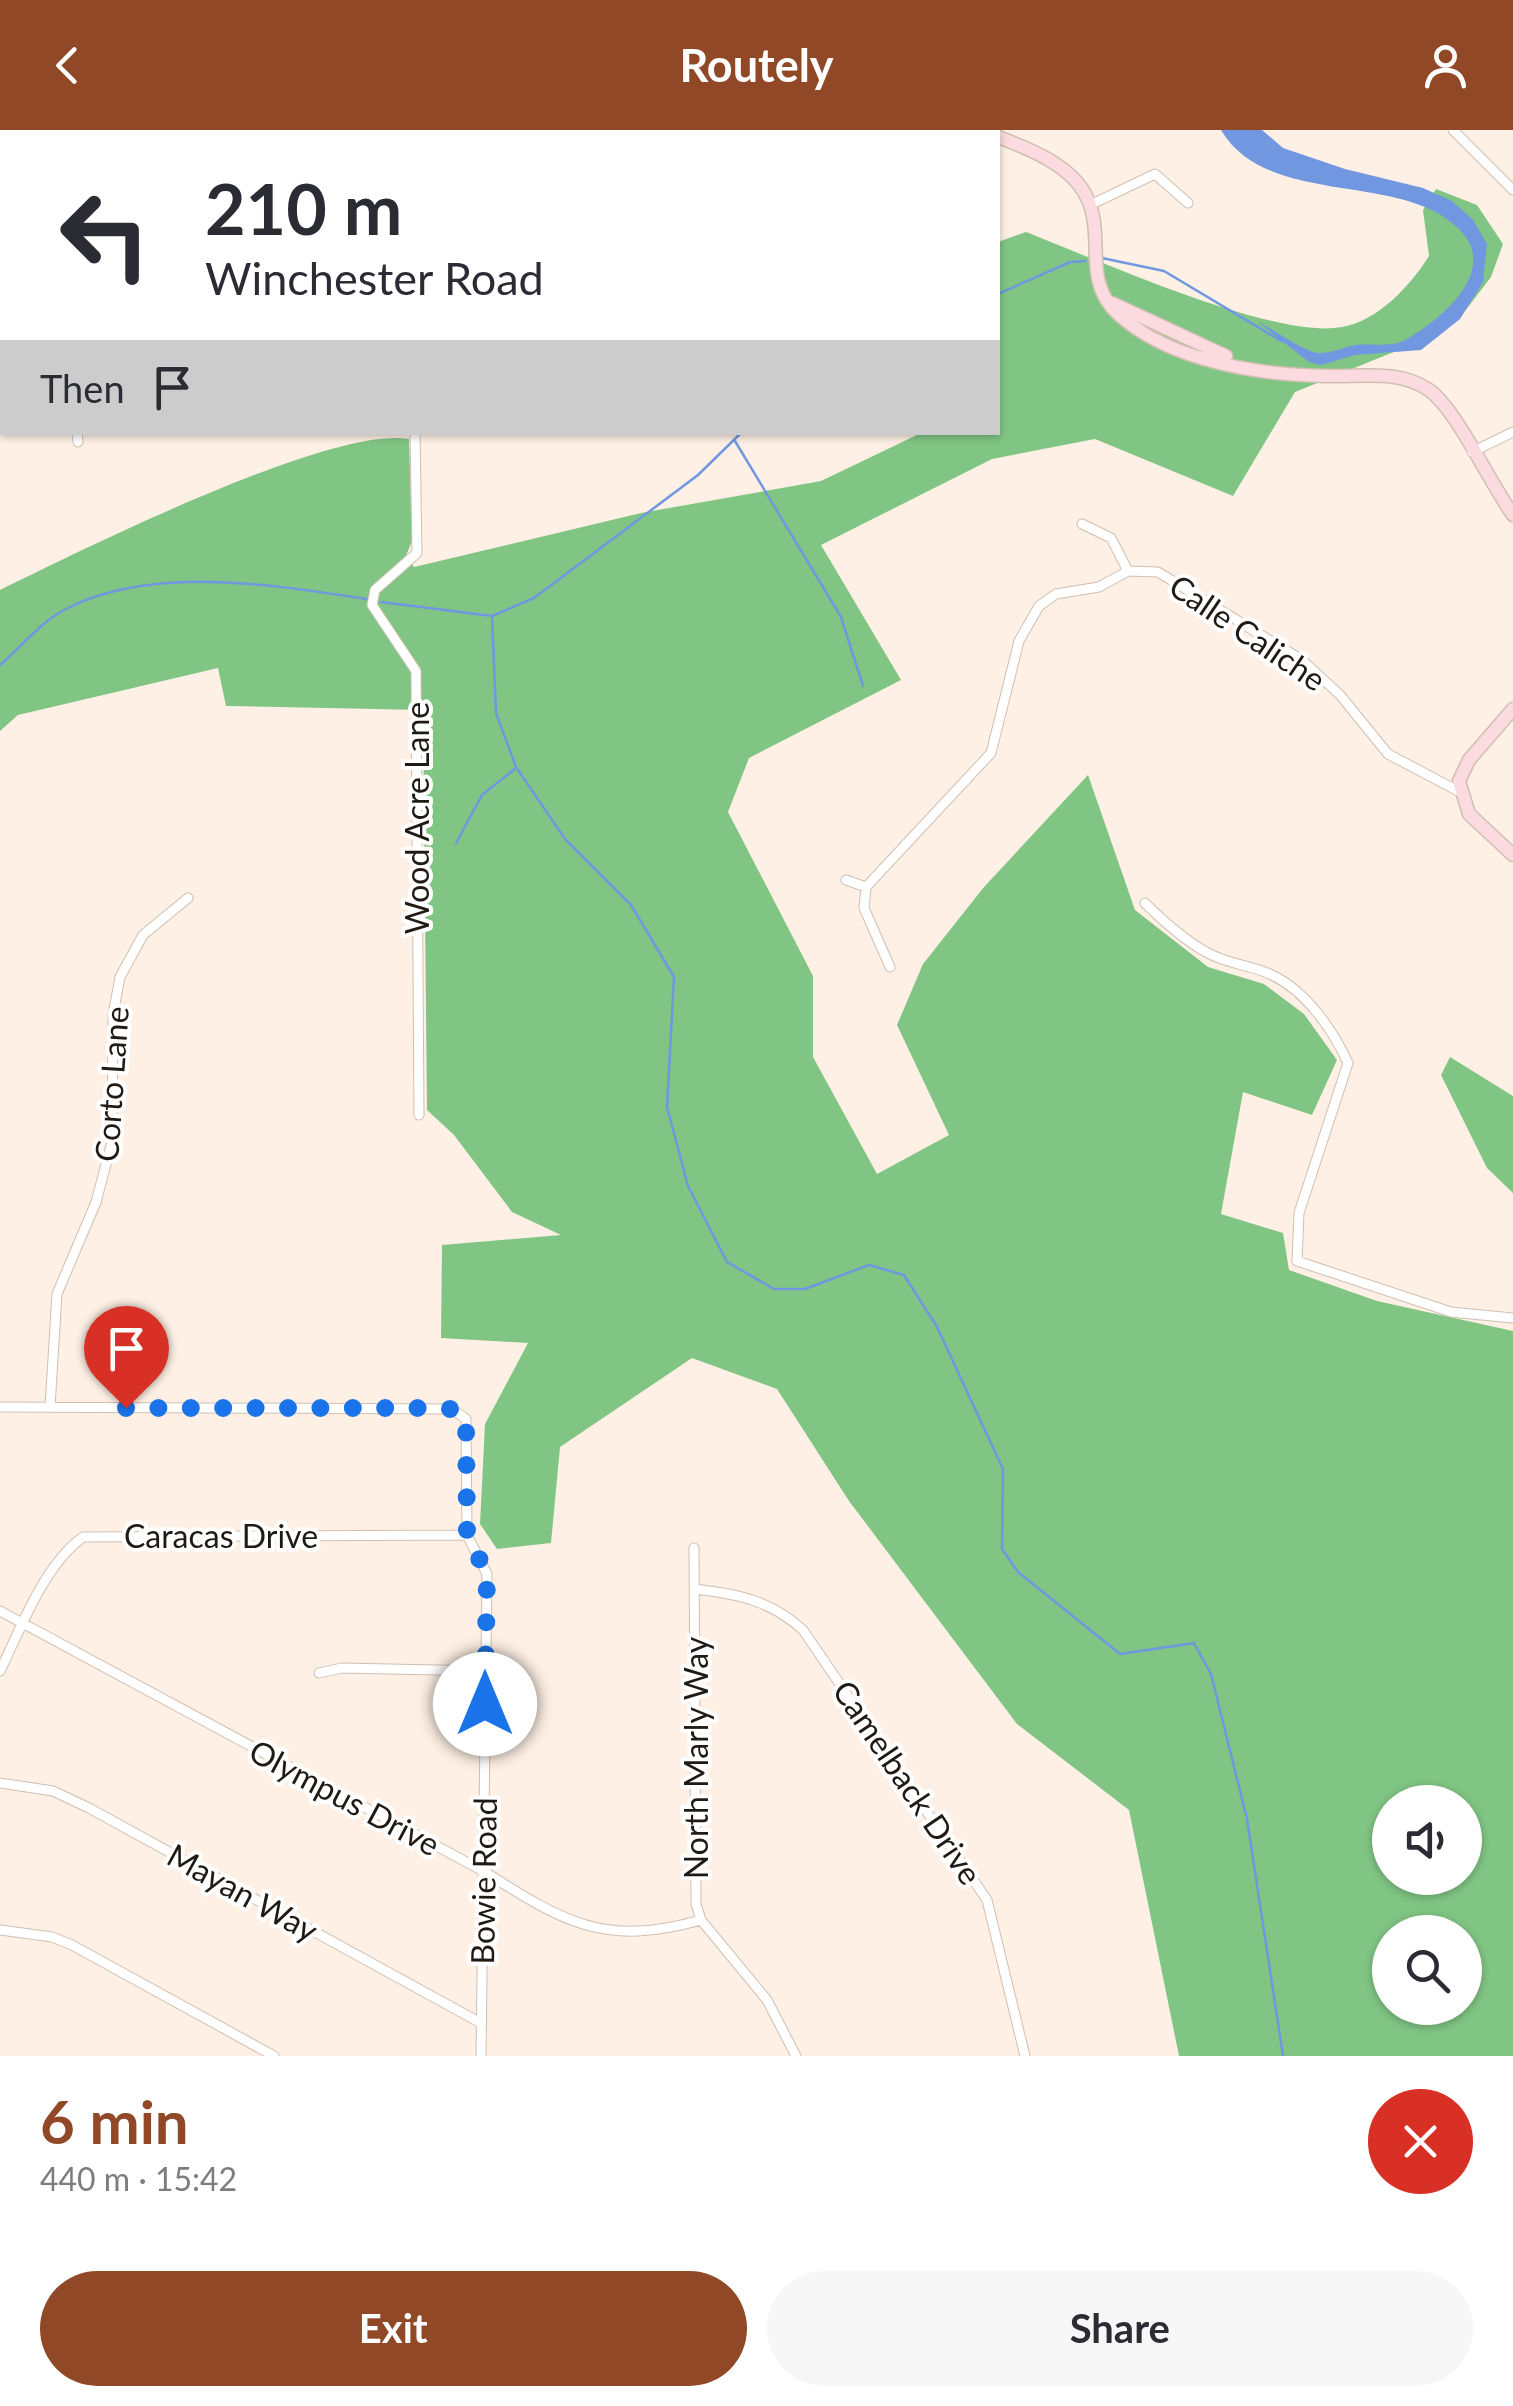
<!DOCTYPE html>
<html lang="en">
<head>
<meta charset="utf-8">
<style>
  :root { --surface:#fff; --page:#f7f7f7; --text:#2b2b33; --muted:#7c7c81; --accent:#904827 }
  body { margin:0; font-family:Lato,sans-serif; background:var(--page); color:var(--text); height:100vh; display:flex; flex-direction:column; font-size:38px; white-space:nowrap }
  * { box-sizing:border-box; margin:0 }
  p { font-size:32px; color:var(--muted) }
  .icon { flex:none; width:55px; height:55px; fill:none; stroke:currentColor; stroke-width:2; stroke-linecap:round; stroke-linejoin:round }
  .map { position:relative; height:1926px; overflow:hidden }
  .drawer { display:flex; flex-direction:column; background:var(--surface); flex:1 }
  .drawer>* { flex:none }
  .guide { position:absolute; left:0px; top:0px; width:1000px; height:305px; box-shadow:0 2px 8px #0004; background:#fff; color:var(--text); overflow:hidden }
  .fabs { position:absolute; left:1372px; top:1655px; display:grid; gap:20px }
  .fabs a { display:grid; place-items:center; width:110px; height:110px; border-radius:50%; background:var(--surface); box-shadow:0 2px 8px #0004; font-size:50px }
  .pin { position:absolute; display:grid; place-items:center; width:85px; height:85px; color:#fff; margin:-102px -42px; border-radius:50% 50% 50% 0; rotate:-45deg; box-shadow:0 0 10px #0007 }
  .pin .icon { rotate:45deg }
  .me { position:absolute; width:110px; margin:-55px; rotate:0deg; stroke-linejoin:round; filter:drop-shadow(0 0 8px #0008) }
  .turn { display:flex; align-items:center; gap:35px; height:210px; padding:0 40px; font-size:45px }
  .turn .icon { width:130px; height:130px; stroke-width:2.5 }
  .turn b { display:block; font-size:70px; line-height:85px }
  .then { display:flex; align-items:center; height:95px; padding:0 40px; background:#0003; gap:20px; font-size:38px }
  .round { display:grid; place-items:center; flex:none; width:105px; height:105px; border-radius:52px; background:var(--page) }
  .headline { display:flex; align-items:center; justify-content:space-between; height:170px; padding:0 40px }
  h1 { font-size:60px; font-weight:700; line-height:75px; color:var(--accent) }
  .action { display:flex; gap:20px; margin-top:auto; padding:20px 40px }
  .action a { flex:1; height:115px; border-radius:60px; background:var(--accent); color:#fff; font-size:40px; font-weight:700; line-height:115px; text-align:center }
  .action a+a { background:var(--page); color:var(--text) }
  header { display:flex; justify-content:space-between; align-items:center; height:130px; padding:0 40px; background:var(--accent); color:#fff; font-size:45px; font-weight:700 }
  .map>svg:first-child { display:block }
  .forest { fill:#81c584; fill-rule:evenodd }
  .water { fill:#7097df }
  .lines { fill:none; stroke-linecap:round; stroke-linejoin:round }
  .stream { stroke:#7097df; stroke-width:2.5 }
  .street-casing { stroke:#d0bfb1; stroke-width:11 }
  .secondary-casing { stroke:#d0bfb1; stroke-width:15 }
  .street { stroke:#fff; stroke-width:9 }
  .secondary { stroke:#fbdae0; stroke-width:12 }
  .route { stroke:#1a73e8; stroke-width:18; stroke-dasharray:0 32.4 }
  .labels { text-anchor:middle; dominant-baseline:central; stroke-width:8; stroke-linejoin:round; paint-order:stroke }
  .street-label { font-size:32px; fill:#201a14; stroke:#fff }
</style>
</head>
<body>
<header><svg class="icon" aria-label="back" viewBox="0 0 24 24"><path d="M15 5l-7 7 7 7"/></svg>Routely<svg class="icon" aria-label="person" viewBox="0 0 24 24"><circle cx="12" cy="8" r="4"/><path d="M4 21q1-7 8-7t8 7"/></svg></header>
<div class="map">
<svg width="1513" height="1926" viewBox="0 0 1513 1926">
  <rect width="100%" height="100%" fill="#fef0e4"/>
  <path class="forest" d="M1436 59 1477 75 1503 114 1491 147 1465 181 1411 215 1295 262 1233 366 1095 309 992 329 821 415 901 550 749 628 728 682 813 846V927L877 1044 949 1005 897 895 923 834 984 757 1088 645 1135 780 1208 837 1264 854 1304 884 1337 930 1312 985 1243 962 1221 1084 1283 1103 1289 1140 1377 1171 1513 1201V1926H1179L1129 1680 1017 1594 849 1371 777 1259 692 1228 560 1317 551 1413 497 1419 480 1394 485 1294 528 1213 441 1208 442 1115 561 1105 512 1082 454 1005 427 980 423 580 226 576 218 538 18 585 0 601V460C80 421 331 295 409 309L412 411 406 426 414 437 641 383 821 351 921 303 998 302V112L1026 102C1096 129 1274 210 1342 197 1378 191 1410 156 1429 126L1423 80ZM1390 1672H1465V1748H1390ZM1390 1802H1465V1878H1390Z
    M1450 927 1513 966V1063L1487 1038 1441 945Z"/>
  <path class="water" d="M1221 0H1262L1283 18 1345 39 1423 58 1452 71 1473 90 1487 114 1483 152 1460 189 1421 220 1355 225 1321 235 1309 232 1258 192C1272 198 1305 222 1318 223 1329 224 1344 217 1355 215 1371 213 1392 218 1407 209 1441 189 1500 141 1460 100 1402 40 1268 79 1221 0Z"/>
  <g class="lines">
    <path class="stream" d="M801 0 803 2
      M954 2 957 0
      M1102 128 1164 141 1283 212
      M998 164 1070 132 1085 131
      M735 311 841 487 863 556
      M381 472 492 486 534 468 698 345 742 302
      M492 486 496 583 516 637 565 709 631 775 674 847 667 977 688 1056 727 1132 774 1159H805L869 1135 904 1145 937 1197 1003 1339 1002 1419 1018 1442 1120 1524 1194 1513 1211 1544 1247 1689 1283 1926
      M0 535C20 518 41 492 64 480 151 434 273 455 367 469
      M456 713 482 665 516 638"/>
    <g class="street-casing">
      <path id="street" d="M125 0V2
        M254 0 259 2
        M1453 0 1513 60
        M1090 75 1155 44 1188 73
        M0 130 2 133
        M77 302 78 312
        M415 302 417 423 375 460 372 475 416 541 419 985
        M1472 322 1513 302
        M1082 394 1111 408 1128 441 1158 442 1302 530 1340 565 1388 624 1460 662
        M846 750 866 757
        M1145 773C1164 792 1183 809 1206 822 1226 834 1252 835 1272 845 1306 861 1333 900 1348 933L1299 1083 1297 1131 1451 1182 1513 1188
        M890 837 864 778 866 757 991 623 1019 511 1039 476 1056 464 1099 457 1128 441
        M0 1277 452 1279 466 1289 467 1405 487 1444 481 1926
        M50 1277 57 1164 96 1072 112 1012 113 885 120 847 143 805 188 768
        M694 1418 696 1774 701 1790 767 1870 796 1926
        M695 1459C737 1464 770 1470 803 1500L987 1770 1025 1926
        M0 1481 485 1742C565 1793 605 1817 701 1790
        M0 1541C21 1498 44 1435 83 1407L467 1405
        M319 1543 342 1538 485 1541
        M0 1653 53 1661 89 1678 479 1892
        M0 1800 52 1807 72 1815 274 1926"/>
    </g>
    <g class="secondary-casing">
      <path id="secondary" d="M981 0 987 2
        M172 2 186 0
        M998 7C1030 19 1074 36 1088 70 1105 110 1082 150 1118 184 1169 231 1259 245 1326 246 1360 247 1399 239 1429 260 1457 280 1489 352 1513 385
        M0 98 2 96
        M1112 173 1226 226
        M1513 579 1469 630 1459 651 1469 684 1513 725"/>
    </g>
    <use href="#street" class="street"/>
    <use href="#secondary" class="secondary"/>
  </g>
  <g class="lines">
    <path class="route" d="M126 1278H428L452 1279 466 1290 467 1405 487 1444 485 1574"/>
  </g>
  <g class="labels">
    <g class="street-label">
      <text transform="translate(1248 502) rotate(34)">Calle Caliche</text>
      <text transform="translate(416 688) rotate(-90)">Wood Acre Lane</text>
      <text transform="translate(111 954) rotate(-86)">Corto Lane</text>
      <text x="221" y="1405">Caracas Drive</text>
      <text transform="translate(695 1628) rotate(-90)">North Marly Way</text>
      <text transform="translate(908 1652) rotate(56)">Camelback Drive</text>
      <text transform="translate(345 1667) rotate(28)">Olympus Drive</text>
      <text transform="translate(483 1751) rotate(-89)">Bowie Road</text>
      <text transform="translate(243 1762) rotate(29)">Mayan Way</text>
    </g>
  </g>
</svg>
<div class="fabs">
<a><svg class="icon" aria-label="sound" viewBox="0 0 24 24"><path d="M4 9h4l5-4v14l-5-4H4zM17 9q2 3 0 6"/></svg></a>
<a><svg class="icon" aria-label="search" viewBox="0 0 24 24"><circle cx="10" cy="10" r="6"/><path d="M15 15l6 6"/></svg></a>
</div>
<div class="pin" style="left:126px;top:1278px;background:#d93025"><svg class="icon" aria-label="arrive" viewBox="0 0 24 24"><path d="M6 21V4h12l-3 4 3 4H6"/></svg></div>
<svg class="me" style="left:485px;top:1574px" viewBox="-20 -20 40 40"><circle r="19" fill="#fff"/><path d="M0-13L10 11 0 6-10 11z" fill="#1a73e8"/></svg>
<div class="guide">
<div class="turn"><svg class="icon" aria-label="left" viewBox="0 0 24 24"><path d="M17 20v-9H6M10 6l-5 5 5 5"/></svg><div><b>210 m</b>Winchester Road</div></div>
<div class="then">Then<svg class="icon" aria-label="arrive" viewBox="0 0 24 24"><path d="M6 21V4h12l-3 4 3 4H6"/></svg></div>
</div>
</div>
<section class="drawer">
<div class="headline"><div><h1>6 min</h1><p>440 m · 15:42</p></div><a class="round" style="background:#d93025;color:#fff"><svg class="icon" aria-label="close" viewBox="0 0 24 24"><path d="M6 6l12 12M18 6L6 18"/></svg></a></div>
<div class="action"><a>Exit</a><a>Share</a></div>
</section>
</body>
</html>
